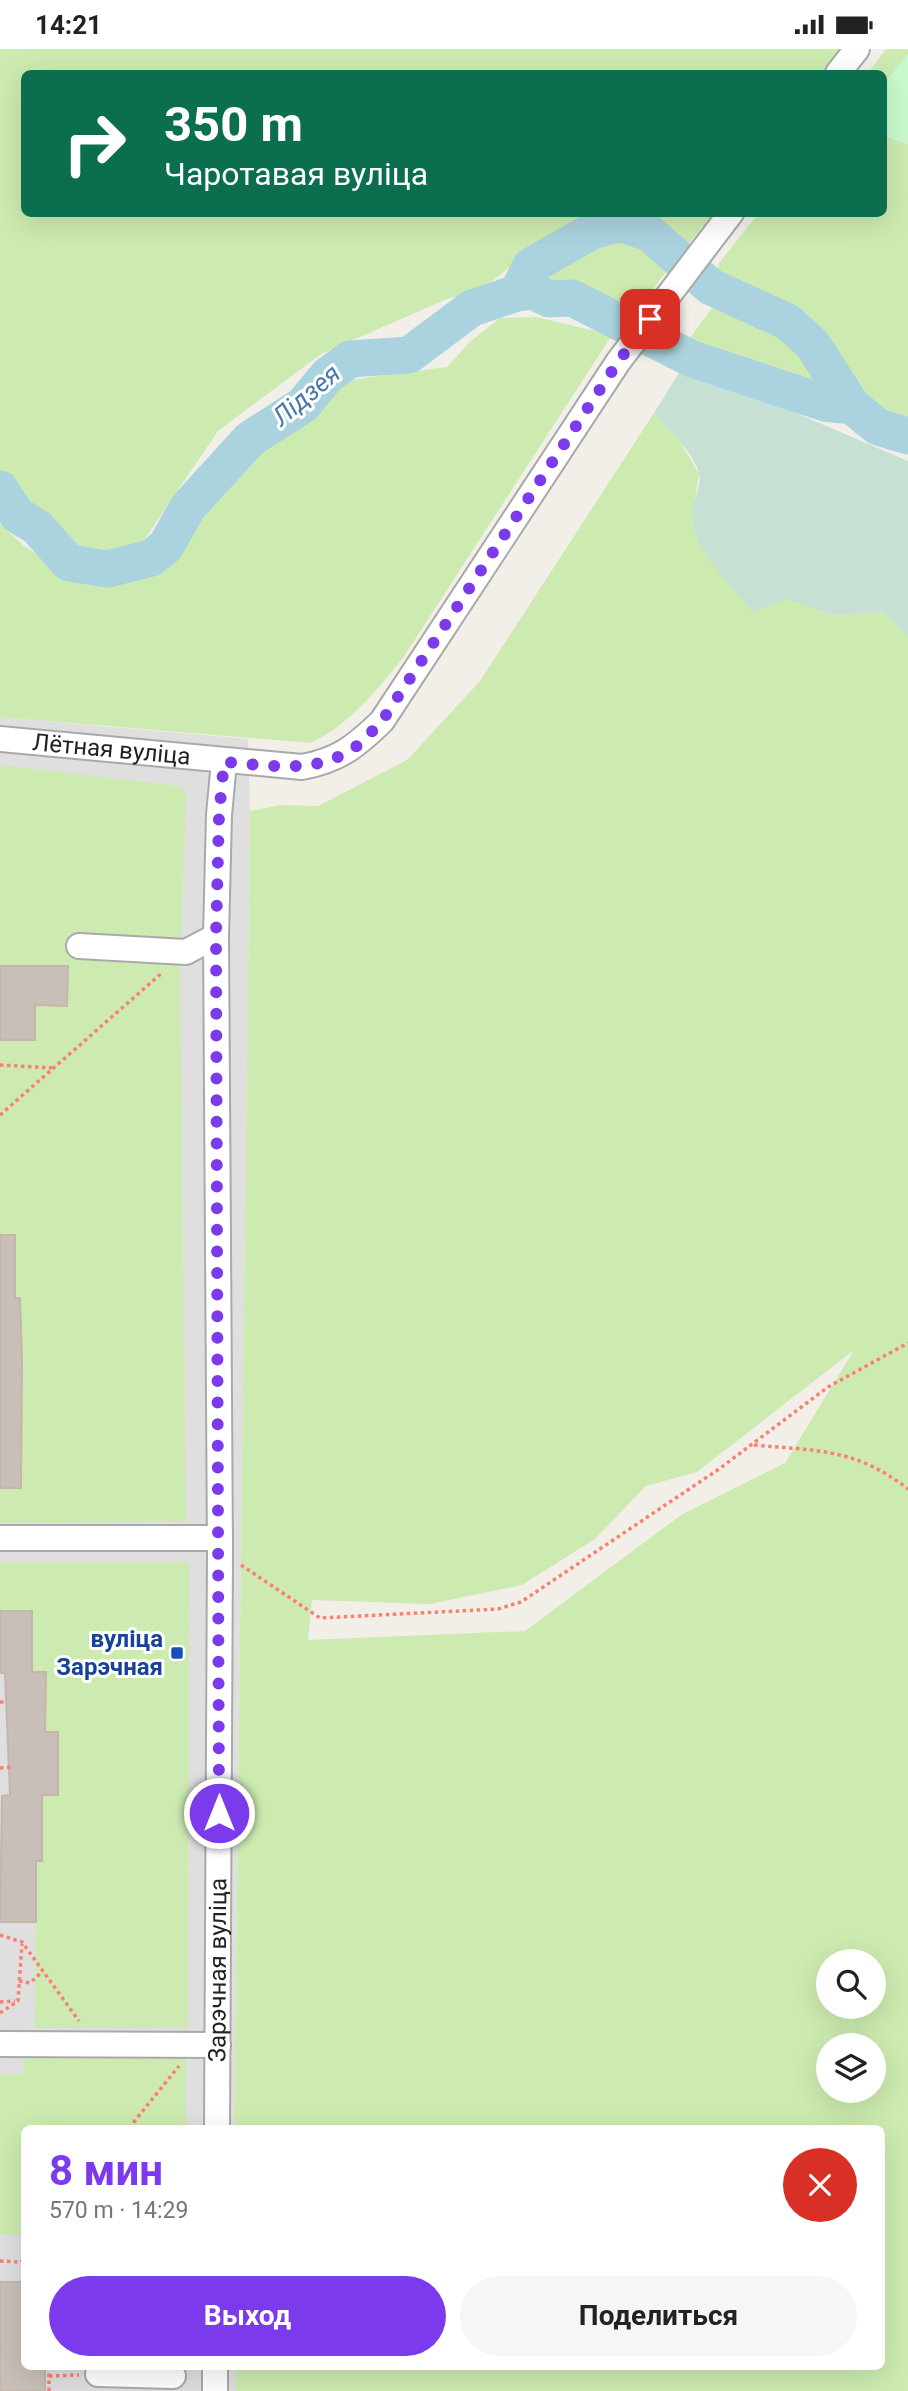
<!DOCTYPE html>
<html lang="ru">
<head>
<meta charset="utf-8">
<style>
  :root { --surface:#fff; --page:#f6f6f6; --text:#222; --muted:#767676; --accent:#7c3aed }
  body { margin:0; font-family:Roboto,sans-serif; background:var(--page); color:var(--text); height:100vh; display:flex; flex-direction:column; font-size:26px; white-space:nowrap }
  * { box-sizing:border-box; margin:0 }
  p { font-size:23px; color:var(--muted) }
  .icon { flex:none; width:38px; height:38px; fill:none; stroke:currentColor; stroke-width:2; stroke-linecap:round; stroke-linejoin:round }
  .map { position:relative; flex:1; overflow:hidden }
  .sheet { position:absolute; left:21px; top:2076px; width:864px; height:245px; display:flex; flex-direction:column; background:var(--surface); border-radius:10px; box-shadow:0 7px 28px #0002 }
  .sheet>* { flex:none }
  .banner { position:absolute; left:21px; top:21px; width:866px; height:147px; border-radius:10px; box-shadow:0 7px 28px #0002; background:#0b6e4f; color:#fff; overflow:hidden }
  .fabs { position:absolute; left:816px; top:1900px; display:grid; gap:14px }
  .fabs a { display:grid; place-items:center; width:70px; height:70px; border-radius:50%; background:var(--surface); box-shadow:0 7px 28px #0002; font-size:35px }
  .pin { position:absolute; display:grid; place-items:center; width:60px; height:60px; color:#fff; margin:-30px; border-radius:14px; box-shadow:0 4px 10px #0006 }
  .me { position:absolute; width:77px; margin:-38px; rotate:0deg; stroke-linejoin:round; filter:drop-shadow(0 0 5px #0008) }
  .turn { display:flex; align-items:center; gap:24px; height:147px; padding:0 28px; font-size:32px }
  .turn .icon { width:91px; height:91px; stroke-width:2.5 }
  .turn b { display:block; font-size:49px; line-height:60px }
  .round { display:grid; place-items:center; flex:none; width:74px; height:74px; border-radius:37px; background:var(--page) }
  .overview { display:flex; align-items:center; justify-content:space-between; height:119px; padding:0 28px }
  h1 { font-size:42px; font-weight:700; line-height:52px; color:var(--accent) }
  .primary-button { display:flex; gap:14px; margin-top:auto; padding:14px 28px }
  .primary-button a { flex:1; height:80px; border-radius:42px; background:var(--accent); color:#fff; font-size:28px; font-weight:700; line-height:80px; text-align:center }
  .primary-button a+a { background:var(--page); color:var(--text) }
  .status { display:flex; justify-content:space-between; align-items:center; height:49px; padding:0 35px; background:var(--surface); direction:ltr }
  .status svg { height:19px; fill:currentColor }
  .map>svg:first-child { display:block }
  .residential { fill:#e0dfdf }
  .grass { fill:#cdebb0; fill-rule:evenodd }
  .wetland { fill:#c6e0d4 }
  .park { fill:#c8facc }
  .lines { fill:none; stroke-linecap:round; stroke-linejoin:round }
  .river { stroke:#aad3df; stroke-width:37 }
  .building { fill:#c7bfb8; stroke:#c4b6ab; stroke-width:2 }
  .minor-casing { stroke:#a9a9a9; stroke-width:28 }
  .path { stroke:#fa8072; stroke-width:3.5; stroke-dasharray:3.5 3.5; stroke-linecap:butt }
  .minor { stroke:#fff; stroke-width:24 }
  .route { stroke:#7c3aed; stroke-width:12; stroke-dasharray:0 21.6 }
  .transit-dot { fill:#1a4fb4; stroke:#fff; stroke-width:2.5 }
  .labels { text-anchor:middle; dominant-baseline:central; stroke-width:6; stroke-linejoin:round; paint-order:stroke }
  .street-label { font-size:24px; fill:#222; stroke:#fff }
  .transit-label { font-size:24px; font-weight:bold; fill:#164399; stroke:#fff; text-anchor:end }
  .water-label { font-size:26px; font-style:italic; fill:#4a7aab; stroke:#fff }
</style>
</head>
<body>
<div class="status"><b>14:21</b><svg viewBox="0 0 49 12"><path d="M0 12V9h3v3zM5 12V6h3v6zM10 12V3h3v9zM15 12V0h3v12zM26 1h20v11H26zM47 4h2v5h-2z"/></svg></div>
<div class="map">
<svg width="908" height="2342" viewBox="0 0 908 2342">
  <rect width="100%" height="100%" fill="#f2efe9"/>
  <path class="residential" d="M0 668 248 690 250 762 234 2079H24V2317H236V2342H0Z"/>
  <path class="grass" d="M0 0H845L826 24H24V164L605 165 514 215 479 242 447 250 321 305 218 382 136 503C124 505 110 508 97 508 57 506 22 450 0 422Z
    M886 0H908V5L884 36V24H868Z
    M884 87 908 95V379L882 370 858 352 800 266 737 236 714 229 719 214 758 165 884 164Z
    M622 165 713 164V165L686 198 667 179Z
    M622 180 645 190 672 215 630 270 573 245H551L524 239C545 207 586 190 622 180Z
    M717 252 781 288 819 324 825 347 684 297Z
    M536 268 612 286 403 609C375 643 351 674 311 694L0 668V475L24 497 63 521 94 532 146 526 179 501 247 412 351 331 447 318 471 292 500 269Z
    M654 364 679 391 699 425 692 468 787 550 832 566 883 563 908 588V2342H236V2317H882V2079H234L250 762 280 756 318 757 407 711 480 632ZM854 1301 785 1414 681 1466 525 1582 308 1591 312 1551 430 1555 522 1536 595 1490 646 1437 697 1423ZM828 1913H873V1958H828ZM828 1997H873V2042H828Z
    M0 716 180 737 186 746 180 921 186 1472 0 1474V1439H21L20 1249H15V1187L0 1186Z
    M0 1513H189L188 1979H35L36 1812 42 1811V1746H57L58 1683H45V1624L32 1623V1562H0Z
    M24 2004 186 2006V2079H24V2186L0 2185V2025H24Z"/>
  <path class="wetland" d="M684 316 908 412V588L883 563 832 566 787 550 753 563C732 538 695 503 692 468 691 454 702 438 699 425 695 405 667 379 654 364Z"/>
  <path class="park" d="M908 5V95L884 87V36Z"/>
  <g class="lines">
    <path class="river" d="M517 244 531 217 592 182 620 174 649 184 711 238 788 273 813 296 852 357
      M0 440 17 466 37 478 69 514 108 520 151 509 166 497 188 458 250 390 303 356 327 327 350 310 409 306 472 259 517 244 533 242 549 250 572 249 692 310 825 354 852 357 878 378 908 387"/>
  </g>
  <path class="building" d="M0 917H68L67 957 35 956V991H0Z
    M0 1186H15V1249H20L22 1311 21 1439H0Z
    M0 1562H32V1623H46L45 1683H58V1746H42V1812H36V1873H0L2 1747 10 1746 5 1624H0Z
    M0 2233H24V2317H45V2342H0Z"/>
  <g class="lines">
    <g class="minor-casing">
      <g id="minor">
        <path d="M838 24 857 0"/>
        <path id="s1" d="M0 690 302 718C339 711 355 698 382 672L618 313 731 164"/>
        <path d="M79 897 186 903 216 887"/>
        <path d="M0 1489H220"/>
        <path d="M0 1995 218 1996"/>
        <path id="s2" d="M217 2079 220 1502 216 887 219 766 224 713"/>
        <path d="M98 2325 173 2327"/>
        <path d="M215 2342V2317"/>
      </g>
    </g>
    <path class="path" d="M0 1016 52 1019
      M0 1066 163 923
      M754 1396C818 1402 855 1399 908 1440
      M241 1516 320 1569 498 1560 521 1553 719 1420 828 1338 908 1294
      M0 1653H6
      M0 1719 13 1718
      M0 1886 22 1893 79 1972
      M19 1932 30 1934 43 1922
      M0 1953 15 1952
      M0 1964 18 1952 22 1895
      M129 2079 179 2017
      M0 2212 21 2213 24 2209
      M49 2327 79 2326
      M49 2342V2317"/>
    <use href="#minor" class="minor"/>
  </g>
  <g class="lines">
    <path class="route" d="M219 1764 216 887 219 766 224 713C268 716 315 726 354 699 364 692 373 681 382 672L618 313 650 270"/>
  </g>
  <rect class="transit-dot" x="170" y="1597" width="14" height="14" rx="3.5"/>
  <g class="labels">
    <g class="street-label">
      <text stroke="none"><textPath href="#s1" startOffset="112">Лётная вуліца</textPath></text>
      <text stroke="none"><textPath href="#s2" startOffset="158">Зарэчная вуліца</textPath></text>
    </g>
    <g class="transit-label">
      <text x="163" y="1590">вуліца<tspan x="163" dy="28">Зарэчная</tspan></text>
    </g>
    <g class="water-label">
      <text transform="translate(306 346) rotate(-40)">Лідзея</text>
    </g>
  </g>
</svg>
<div class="fabs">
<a><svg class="icon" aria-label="search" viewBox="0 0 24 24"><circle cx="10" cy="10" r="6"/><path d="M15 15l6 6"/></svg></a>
<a><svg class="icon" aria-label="layers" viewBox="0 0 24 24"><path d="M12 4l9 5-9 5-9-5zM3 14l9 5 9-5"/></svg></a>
</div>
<div class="pin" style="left:650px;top:270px;background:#d93025"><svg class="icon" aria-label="arrive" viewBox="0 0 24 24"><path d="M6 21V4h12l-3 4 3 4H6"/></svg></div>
<svg class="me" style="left:219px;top:1764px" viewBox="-20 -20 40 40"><circle r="17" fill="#7c3aed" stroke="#fff" stroke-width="3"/><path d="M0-11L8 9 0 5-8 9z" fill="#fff"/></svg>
<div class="banner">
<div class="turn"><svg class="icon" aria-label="right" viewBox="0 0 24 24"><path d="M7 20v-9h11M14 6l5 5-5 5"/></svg><div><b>350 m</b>Чаротавая вуліца</div></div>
</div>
<section class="sheet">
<div class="overview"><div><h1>8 мин</h1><p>570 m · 14:29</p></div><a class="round" style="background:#d93025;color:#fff"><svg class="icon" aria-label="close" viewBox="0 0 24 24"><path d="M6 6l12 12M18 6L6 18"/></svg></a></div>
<div class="primary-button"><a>Выход</a><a>Поделиться</a></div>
</section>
</div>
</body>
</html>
